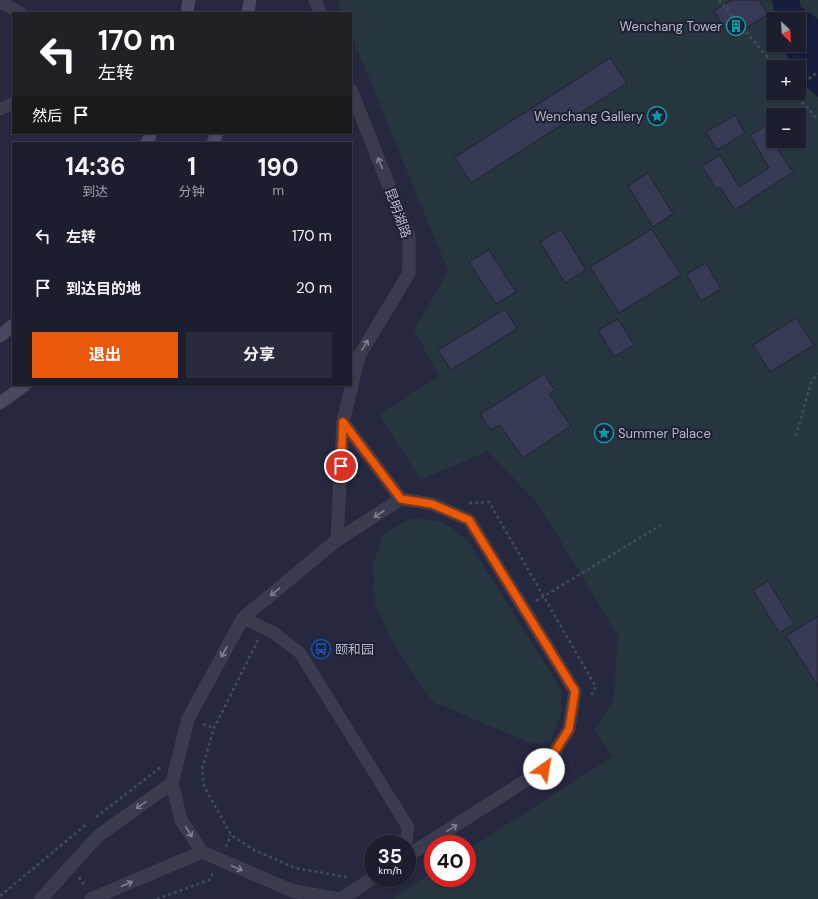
<!DOCTYPE html>
<html lang="zh">
<head>
<meta charset="utf-8">
<style>
  :root { --surface:#1c1e2e; --page:#292b3a; --text:#f1f3f6; --muted:#a0a2aa; --line:#3a3c4a; --accent:#ea580c }
  body { margin:0; font-family:"DM Sans","Noto Sans SC",sans-serif; background:var(--page); color:var(--text); height:100vh; display:flex; flex-direction:column; font-size:15px; white-space:nowrap }
  * { box-sizing:border-box; margin:0 }
  p { font-size:13px; color:var(--muted) }
  .icon { flex:none; width:22px; height:22px; fill:none; stroke:currentColor; stroke-width:2; stroke-linecap:round; stroke-linejoin:round }
  .map { position:relative; flex:1; overflow:hidden }
  .details { position:absolute; left:12px; top:142px; width:340px; height:244px; display:flex; flex-direction:column; background:var(--surface); border-radius:0px; box-shadow:0 1px 3px #0004,0 0 0 1px var(--line) }
  .details>* { flex:none }
  .banner { position:absolute; left:12px; top:12px; width:340px; height:122px; border-radius:0px; box-shadow:0 1px 3px #0004,0 0 0 1px var(--line); background:#202124; color:#fff; overflow:hidden }
  .needle { width:26px; rotate:155deg }
  .buttons { position:absolute; left:766px; top:12px; display:grid; gap:8px }
  .buttons a { display:grid; place-items:center; width:40px; height:40px; border-radius:0px; background:var(--surface); box-shadow:0 1px 3px #0004,0 0 0 1px var(--line); font-size:20px }
  .speed { position:absolute; left:364px; top:835px; display:flex; gap:8px; font-size:20px; font-weight:700; text-align:center }
  .speed>* { display:grid; place-content:center; width:52px; height:52px; border-radius:50%; background:var(--surface); box-shadow:0 1px 3px #0004,0 0 0 1px var(--line); line-height:1 }
  .speed small { font-size:10px; font-weight:400 }
  .speed .limit { border:6px solid #d22; background:#fff; color:#111 }
  .pin { position:absolute; display:grid; place-items:center; width:34px; height:34px; color:#fff; margin:-17px; border:2px solid #fff; border-radius:50%; box-shadow:0 1px 4px #0007 }
  .me { position:absolute; width:44px; margin:-22px; rotate:32deg; stroke-linejoin:round; filter:drop-shadow(0 0 3px #0008) }
  .turn { display:flex; align-items:center; gap:14px; height:84px; padding:0 20px; font-size:18px }
  .turn .icon { width:52px; height:52px; stroke-width:2.5 }
  .turn b { display:block; font-size:28px; line-height:34px }
  .then { display:flex; align-items:center; height:38px; padding:0 20px; background:#0003; gap:8px; font-size:15px }
  .eta { display:flex; justify-content:space-evenly; align-items:center; height:68px; text-align:center }
  .eta b { font-size:24px; font-weight:700; line-height:28px }
  .cta { display:flex; gap:8px; margin-top:auto; padding:8px 20px }
  .cta a { flex:1; height:46px; border-radius:0px; background:var(--accent); color:#fff; font-size:16px; font-weight:700; line-height:46px; text-align:center }
  .cta a+a { background:var(--page); color:var(--text) }
  ul { padding:0; list-style:none }
  li { display:flex; align-items:center; gap:12px; height:52px; padding:0 20px }
  li div { flex:1 }
  li b { display:block; font-size:15px }
  li em { font-style:normal }
  .map>svg:first-child { display:block }
  .green { fill:#27353f; fill-rule:evenodd }
  .water { fill:#181c3c }
  .building { fill:#373a54; stroke:#202235 }
  .lines { fill:none; stroke-linecap:round; stroke-linejoin:round }
  .service-casing { stroke:#424457; stroke-width:12 }
  .tertiary-casing { stroke:#424457; stroke-width:13 }
  .secondary-casing { stroke:#424457; stroke-width:13 }
  .path { stroke:#404e57; stroke-width:2.5; stroke-dasharray:3 3; stroke-linecap:butt }
  .service { stroke:#393b4e; stroke-width:11 }
  .tertiary { stroke:#393b4e; stroke-width:12 }
  .secondary { stroke:#474961; stroke-width:12 }
  .oneway { stroke:#7d7f92 }
  .route-casing { stroke:#983908; stroke-width:10 }
  .route { stroke:#ea580c; stroke-width:7 }
  .labels { text-anchor:middle; dominant-baseline:central; stroke-width:4; stroke-linejoin:round; paint-order:stroke }
  .poi-label { font-size:13px; fill:#b5b6c9; stroke:#1e2033; text-anchor:end }
  .street-label { font-size:13px; fill:#b5b6c9; stroke:#1e2033 }
</style>
</head>
<body>
<div class="map">
<svg width="818" height="899" viewBox="0 0 818 899">
  <rect width="100%" height="100%" fill="#25283e"/>
  <path class="green" d="M337 0H818V899H391L433 872V878H467V850L612 757 594 729 613 703 618 636 540 507 488 451 421 480 379 415 439 376 414 330 448 271 351 34V13H342ZM773 19H799V45H773ZM773 67H799V93H773ZM773 115H799V141H773Z
    M411 518 443 522 468 541 561 689V713L551 741 533 744 433 702 415 678 390 637 375 605 373 564 383 534Z"/>
  <path class="water" d="M772 0H799L801 7 818 19V97L799 80V67H791L783 45H799V19H776Z"/>
  <path class="building" d="M732 0H759L768 14 731 38 714 11Z
    M610 58 627 83 471 183 455 157Z
    M735 115 745 133 717 150 706 132Z
    M767 125 773 134V141H777L781 148 778 150 793 172 735 210 720 187 716 189 702 166 720 155 739 187 769 168 750 135Z
    M648 173 673 214 653 227 628 186Z
    M561 229 586 270 565 283 540 242Z
    M652 229 681 275 619 313 590 267Z
    M489 250 516 292 496 304 469 262Z
    M706 263 721 289 701 301 686 274Z
    M505 309 517 329 451 370 438 350Z
    M796 318 814 345 770 372 753 345Z
    M618 319 634 345 614 357 598 330Z
    M544 374 555 390 549 394 571 426 523 458 500 425 491 430 480 414Z
    M768 581 794 624 779 633 753 590Z
    M818 616V686L786 636Z"/>
  <g class="lines">
    <g class="service-casing">
      <path id="service" d="M0 2 21 13
        M0 109 13 103
        M243 618 274 633 300 653 408 827 406 844"/>
    </g>
    <g class="tertiary-casing">
      <path id="tertiary" d="M315 0 320 13
        M343 422 401 499
        M337 540 343 422 359 356 409 273V237L351 90
        M41 899 98 836 172 783
        M91 899 202 852
        M339 899 293 891 202 852 181 820 172 783 188 719 243 618 337 540 401 499 432 504 469 520 575 691 569 729 544 769 407 856
        M341 899 373 878"/>
    </g>
    <g class="secondary-casing">
      <path id="secondary" d="M187 13 189 0
        M248 13 250 0
        M147 143 151 133
        M213 143 217 133
        M0 336 13 325
        M0 403 25 385"/>
    </g>
    <path class="path" d="M719 0 776 67
      M799 86 818 72
      M794 93 818 120
      M796 436 811 383 818 373
      M469 503 489 502 596 687 590 697
      M536 601 661 525
      M258 640 214 728 202 769 204 786 231 835 254 850 295 868 347 877
      M203 724 214 728
      M96 817 161 767
      M226 847 231 835
      M79 877 85 886
      M0 896 88 823
      M157 899 209 880 213 873"/>
    <use href="#service" class="service"/>
    <use href="#tertiary" class="tertiary"/>
    <use href="#secondary" class="secondary"/>
  </g>
  <defs><path id="oneway-shaft" d="M-6 0H5M1.5-3L5.5 0L1.5 3" fill="none" stroke-width="1.6" stroke-linecap="round" stroke-linejoin="round"/></defs>
  <g class="oneway">
    <use href="#oneway-shaft" transform="translate(380 163) rotate(-112)"/>
    <use href="#oneway-shaft" transform="translate(365 345) rotate(-58)"/>
    <use href="#oneway-shaft" transform="translate(379 514) rotate(147)"/>
    <use href="#oneway-shaft" transform="translate(275 592) rotate(140)"/>
    <use href="#oneway-shaft" transform="translate(224 652) rotate(119)"/>
    <use href="#oneway-shaft" transform="translate(141 805) rotate(145)"/>
    <use href="#oneway-shaft" transform="translate(452 828) rotate(-32)"/>
    <use href="#oneway-shaft" transform="translate(189 832) rotate(58)"/>
    <use href="#oneway-shaft" transform="translate(237 868) rotate(23)"/>
    <use href="#oneway-shaft" transform="translate(127 884) rotate(-23)"/>
  </g>
  <g class="lines">
    <g class="route-casing">
      <path id="route" d="M341 466 343 422 401 499 432 504 469 520 575 691 569 729 544 769"/>
    </g>
    <use href="#route" class="route"/>
  </g>
  <defs>
    <g id="building-ring" transform="scale(1)"><circle r="9.5" fill="#1e2033" stroke="#0f9aa8" stroke-width="1.5"/><path d="M-4-6H4V6H1V3H-1V6H-4ZM-2.5-4.3h1.7v1.8h-1.7ZM.8-4.3h1.7v1.8H.8ZM-2.5-1h1.7V.8h-1.7ZM.8-1h1.7V.8H.8Z" fill="#0f9aa8"/></g>
    <g id="sight-ring" transform="scale(1)"><circle r="9.5" fill="#1e2033" stroke="#0f9aa8" stroke-width="1.5"/><path d="M0-6L1.8-2.2L6-1.7L2.9 1.2L3.7 5.4L0 3.3L-3.7 5.4L-2.9 1.2L-6-1.7L-1.8-2.2Z" fill="#0f9aa8"/></g>
    <g id="bus-ring" transform="scale(1)"><circle r="9.5" fill="#1e2033" stroke="#1a4fb4" stroke-width="1.5"/><path d="M-5-6H5V4H4V6H2V4H-2V6H-4V4H-5ZM-3.5-4V0h7V-4ZM-3.5 1.2v1.5H-2V1.2ZM2 1.2v1.5H3.5V1.2Z" fill="#1a4fb4"/></g>
  </defs>
  <g fill-rule="evenodd">
    <use href="#building-ring" x="736" y="26"/>
    <use href="#sight-ring" x="657" y="116"/>
    <use href="#sight-ring" x="604" y="433"/>
    <use href="#bus-ring" x="321" y="649"/>
  </g>
  <g class="labels">
    <g class="poi-label">
      <text x="722" y="26">Wenchang Tower</text>
      <text x="643" y="116">Wenchang Gallery</text>
      <text x="618" y="433" text-anchor="start">Summer Palace</text>
      <text x="335" y="649" text-anchor="start">颐和园</text>
    </g>
    <g class="street-label">
      <text transform="translate(398 213) rotate(70)">昆明湖路</text>
    </g>
  </g>
</svg>
<div class="buttons">
<a><svg class="needle" viewBox="-14 -14 28 28"><path d="M0-13l5 13h-10z" fill="#e53935"/><path d="M0 13l5-13h-10z" fill="#a0a2aa"/></svg></a>
<a>+</a>
<a>−</a>
</div>
<div class="speed"><div>35<small>km/h</small></div><div class="limit">40</div></div>
<div class="pin" style="left:341px;top:466px;background:#d93025"><svg class="icon" aria-label="arrive" viewBox="0 0 24 24"><path d="M6 21V4h12l-3 4 3 4H6"/></svg></div>
<svg class="me" style="left:544px;top:769px" viewBox="-20 -20 40 40"><circle r="19" fill="#fff"/><path d="M0-13L10 11 0 6-10 11z" fill="#ea580c"/></svg>
<div class="banner">
<div class="turn"><svg class="icon" aria-label="left" viewBox="0 0 24 24"><path d="M17 20v-9H6M10 6l-5 5 5 5"/></svg><div><b>170 m</b>左转</div></div>
<div class="then">然后<svg class="icon" aria-label="arrive" viewBox="0 0 24 24"><path d="M6 21V4h12l-3 4 3 4H6"/></svg></div>
</div>
<section class="details">
<div class="eta">
<div><b>14:36</b><p>到达</p></div>
<div><b>1</b><p>分钟</p></div>
<div><b>190</b><p>m</p></div>
</div>
<ul>
<li><svg class="icon" aria-label="left" viewBox="0 0 24 24"><path d="M17 20v-9H6M10 6l-5 5 5 5"/></svg><div><b>左转</b></div><em>170 m</em></li>
<li><svg class="icon" aria-label="arrive" viewBox="0 0 24 24"><path d="M6 21V4h12l-3 4 3 4H6"/></svg><div><b>到达目的地</b></div><em>20 m</em></li>
</ul>
<div class="cta"><a>退出</a><a>分享</a></div>
</section>
</div>
</body>
</html>
